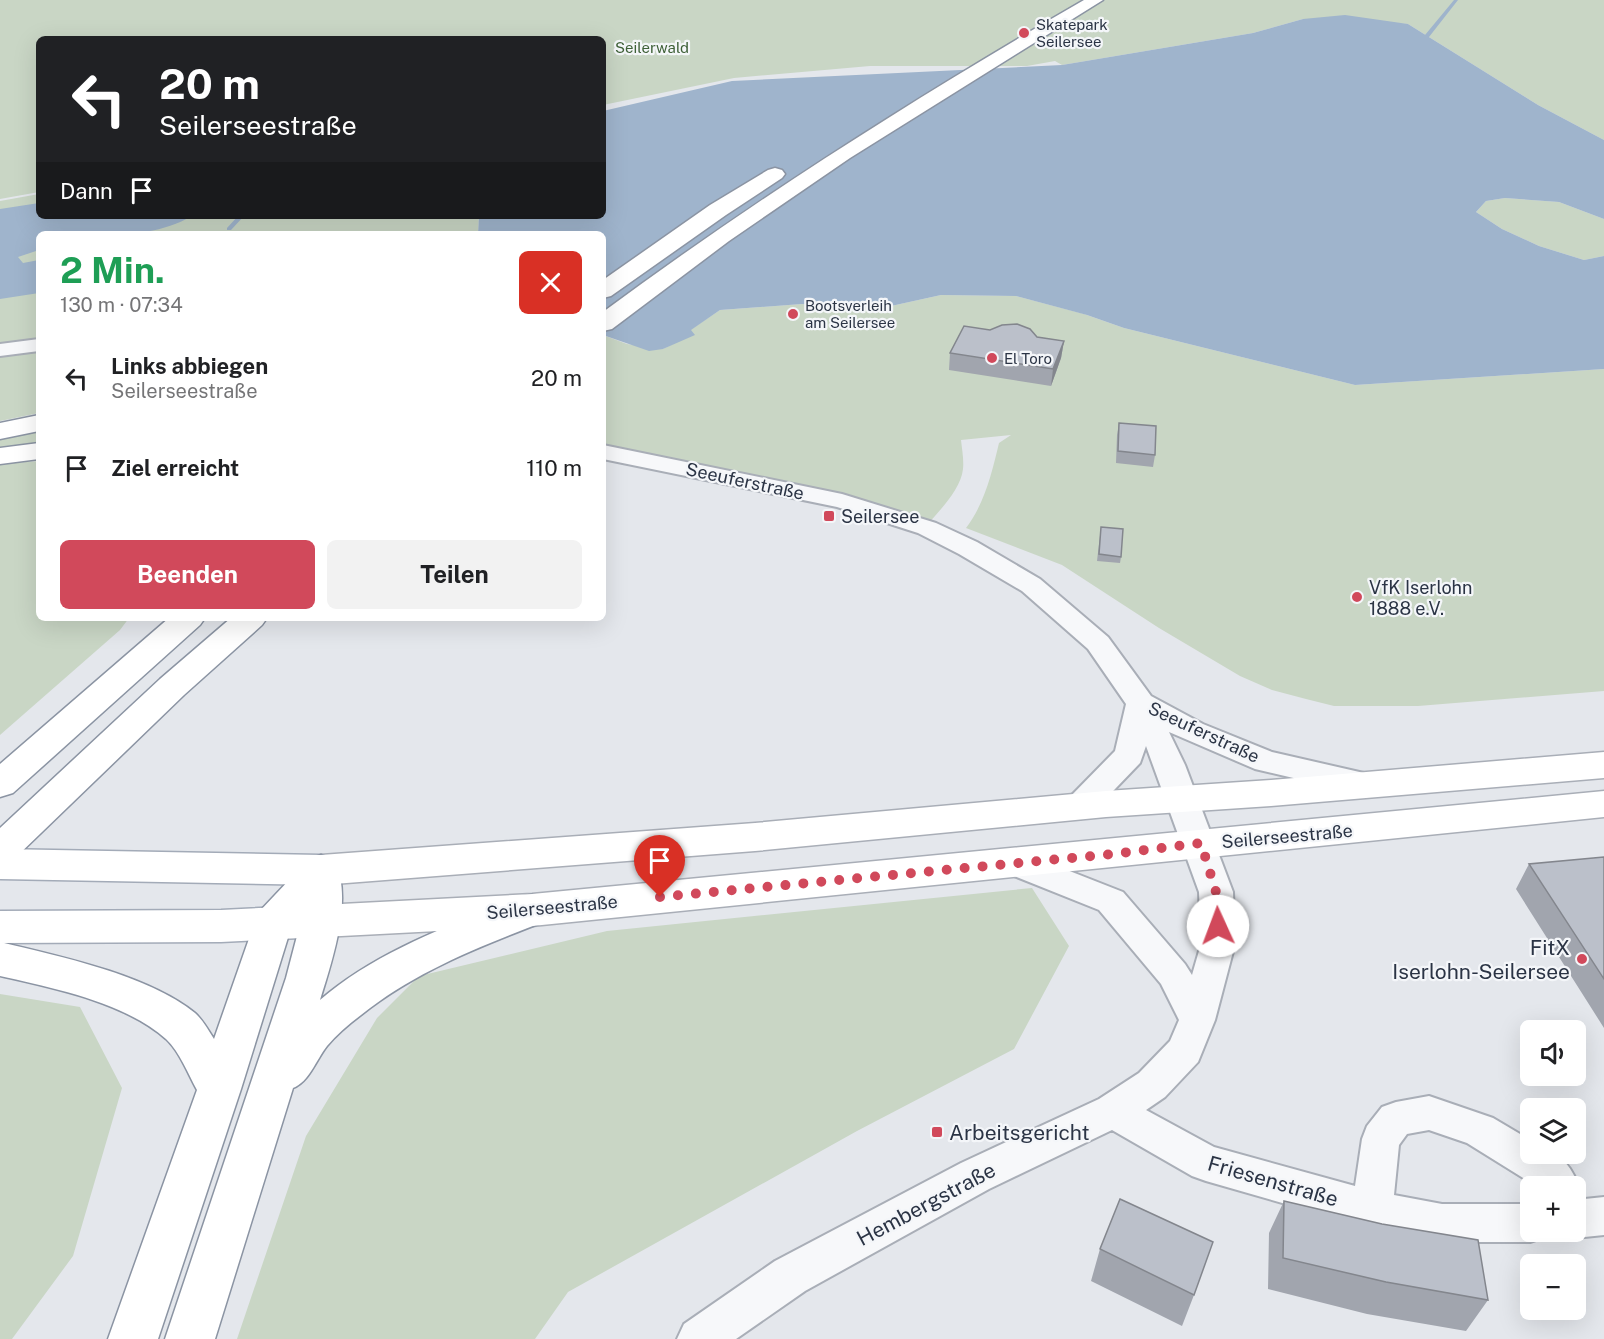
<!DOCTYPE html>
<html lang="de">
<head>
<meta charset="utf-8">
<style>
  :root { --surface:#fff; --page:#f2f2f2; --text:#202124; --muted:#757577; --accent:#d1495b }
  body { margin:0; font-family:"Public Sans",sans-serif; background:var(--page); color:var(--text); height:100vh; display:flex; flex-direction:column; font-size:22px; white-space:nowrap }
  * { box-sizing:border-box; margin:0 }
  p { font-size:20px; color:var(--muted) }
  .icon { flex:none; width:33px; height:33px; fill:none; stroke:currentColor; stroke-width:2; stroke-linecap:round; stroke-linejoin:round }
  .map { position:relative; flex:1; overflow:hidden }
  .side { position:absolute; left:36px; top:231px; width:570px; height:390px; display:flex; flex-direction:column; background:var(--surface); border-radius:9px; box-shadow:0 6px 24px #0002 }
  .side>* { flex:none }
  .banner { position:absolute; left:36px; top:36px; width:570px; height:183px; border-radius:9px; box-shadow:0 6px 24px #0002; background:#202124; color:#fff; overflow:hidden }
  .controls { position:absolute; left:1520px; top:1020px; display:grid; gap:12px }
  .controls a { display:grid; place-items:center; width:66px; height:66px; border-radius:9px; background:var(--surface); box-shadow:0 6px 24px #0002; font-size:30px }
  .pin { position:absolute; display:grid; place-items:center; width:51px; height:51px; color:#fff; margin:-62px -26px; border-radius:50% 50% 50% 0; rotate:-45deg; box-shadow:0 0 6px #0007 }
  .pin .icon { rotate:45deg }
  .me { position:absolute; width:66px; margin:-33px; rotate:358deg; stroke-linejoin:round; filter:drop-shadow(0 0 4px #0008) }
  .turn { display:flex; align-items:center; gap:21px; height:126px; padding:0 24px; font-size:27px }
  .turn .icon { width:78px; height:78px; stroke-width:2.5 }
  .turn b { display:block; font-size:42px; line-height:51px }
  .then { display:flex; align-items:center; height:57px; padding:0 24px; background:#0003; gap:12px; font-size:22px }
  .round { display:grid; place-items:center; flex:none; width:63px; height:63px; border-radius:9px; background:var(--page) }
  .overview { display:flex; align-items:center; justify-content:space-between; height:102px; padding:0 24px }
  h1 { font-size:36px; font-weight:700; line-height:45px; color:#1e9e55 }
  .cta { display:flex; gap:12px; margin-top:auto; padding:12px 24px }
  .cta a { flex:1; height:69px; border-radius:9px; background:var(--accent); color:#fff; font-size:24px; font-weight:700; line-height:69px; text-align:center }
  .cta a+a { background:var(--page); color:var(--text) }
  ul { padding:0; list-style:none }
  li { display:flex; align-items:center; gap:18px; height:90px; padding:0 24px }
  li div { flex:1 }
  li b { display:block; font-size:22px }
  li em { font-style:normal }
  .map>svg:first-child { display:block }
  .green { fill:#c9d6c5 }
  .water { fill:#9fb4cc }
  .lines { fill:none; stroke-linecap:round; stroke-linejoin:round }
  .stream { fill:#9fb4cc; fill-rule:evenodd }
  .minor-casing { stroke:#a9aeb7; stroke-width:4 }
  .secondary-casing { stroke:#a9aeb7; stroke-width:3 }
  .primary-casing { stroke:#a3abb8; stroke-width:3 }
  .motorway-casing { stroke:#8b94a3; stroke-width:3 }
  .minor { fill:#f7f8fa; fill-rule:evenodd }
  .secondary { fill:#fff; fill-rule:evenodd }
  .primary { fill:#fff; fill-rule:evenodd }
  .motorway { fill:#fff; fill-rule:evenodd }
  .wall { fill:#a1a5ae }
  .shaded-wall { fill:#83868d }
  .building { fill:#bbc0ca; stroke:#83868d; stroke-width:1.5 }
  .route { stroke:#d1495b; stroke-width:10; stroke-dasharray:0 18 }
  .poi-dot { fill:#d1495b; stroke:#f4f6f9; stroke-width:2 }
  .labels { text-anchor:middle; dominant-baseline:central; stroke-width:4.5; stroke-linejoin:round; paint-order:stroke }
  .far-poi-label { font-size:15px; fill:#2b3445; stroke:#f4f6f9; text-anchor:start }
  .far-park-label { font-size:15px; fill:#3f6138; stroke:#f4f6f9 }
  .street-label { font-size:18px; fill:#2b3445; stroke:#f4f6f9 }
  .poi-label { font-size:18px; fill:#2b3445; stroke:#f4f6f9; text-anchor:start }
  .near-poi-label { font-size:21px; fill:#2b3445; stroke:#f4f6f9; text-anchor:end }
  .near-street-label { font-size:21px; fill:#2b3445; stroke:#f4f6f9 }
</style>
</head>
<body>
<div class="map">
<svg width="1604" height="1339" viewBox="0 0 1604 1339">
  <rect width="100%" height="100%" fill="#e4e7ec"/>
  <path class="green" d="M0 0H1604V140L1538 105 1408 24 1303 19 1253 33 1062 65 1055 61 1027 66H870L734 78 603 105V39H39V192L0 199Z
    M39 194V216H479L478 234H39V339L0 345V201Z
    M1505 198 1559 202 1604 219V256L1584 260 1539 246 1502 229 1476 212 1486 201Z
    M941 295 1016 296 1084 314 1124 328 1355 385 1604 369V691L1418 706H1334L1306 699 1272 690 1240 676 1159 628 1062 565 966 528C985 503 992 472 999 443L1011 435 961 440C962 449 964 460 963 469 961 489 940 510 927 525L603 451V335L627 344 663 349 684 338 690 330 720 310 802 304 882 308Z
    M39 350V413L0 421V357Z
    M39 429V445L0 450V436Z
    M39 461V618H129L120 630 0 735V464Z
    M1032 888 1069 946 1014 1049 857 1131 568 1292 535 1339H237L306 1136 377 1018 419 976 607 931Z
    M0 994 80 1007 122 1088 73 1256 12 1339H0Z"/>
  <path class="water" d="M1345 15 1408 24 1538 105 1604 140V219L1559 202 1505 198 1486 201 1476 212 1502 229 1539 246 1584 260 1604 256V369L1355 385 1124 328 1087 315 1016 296 941 295 882 308 802 304 720 310 691 330 695 335 663 349 649 351 603 335V234H478L479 216H603V111L732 81 1062 65 1253 33 1303 19Z
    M39 203V216H192C147 242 89 234 39 234V250L18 257 23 263 39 260V293L0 299V209Z"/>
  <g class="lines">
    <path class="stream" d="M1454 0H1458L1429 37H1425V35Z
      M238 216H244L231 230H227V228Z"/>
    <g class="minor-casing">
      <path id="minor" d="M39 339V351L0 356V344Z
        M603 445 842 494 936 523 977 542 1040 579 1108 637 1151 696 1203 724 1272 752 1377 776 1382 784 1377 792 1366 795 1255 769 1169 732 1185 765 1233 892 1235 944 1215 1020 1198 1062 1165 1097 1146 1110 1214 1147 1355 1186 1362 1139 1367 1126 1382 1107 1396 1102 1429 1096 1493 1118 1530 1140V1154C1560 1154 1567 1158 1579 1186L1575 1195V1186H1536L1467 1143 1429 1130 1407 1134 1399 1145 1394 1195 1442 1204H1530V1232H1547L1544 1237 1530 1242H1442L1373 1229 1206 1181 1192 1176 1112 1130 989 1189 805 1291 736 1339H677L684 1324 775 1261 961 1163 1099 1099 1139 1073 1170 1041 1179 1020 1161 984 1099 910 1004 872 1000 863 1004 854 1016 850 1123 892 1185 964 1192 975 1201 944 1199 892 1146 746 1140 763 1090 815 1079 819 1068 815 1063 807 1068 799 1115 751 1126 704 1088 649 1022 591 959 554 918 533 837 507 603 459Z
        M1604 1197V1235L1575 1238 1561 1233 1575 1232V1200Z"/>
    </g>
    <g class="secondary-casing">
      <path id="secondary" d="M1604 752V778L1271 806 1106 817 755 851 321 885 308 880 302 870 308 860 321 855 755 823 1106 791 1271 780Z
        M1604 791V817L532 926 322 937 308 932 302 921 308 910 322 905 532 894Z"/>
    </g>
    <g class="primary-casing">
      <path id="primary" d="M0 849 321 855 334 860 340 870 334 880 321 885 0 879Z
        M322 905 336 910 342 921 336 932 322 937 221 942 0 943V911L221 910Z"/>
    </g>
    <g class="motorway-casing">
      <path id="motorway" d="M1084 0H1103L850 158 729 241 612 329 603 331V312C757 198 918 96 1084 0Z
        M775 168 782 170 785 174 782 178 726 215 611 296 603 298V280L710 205 768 170Z
        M39 415V431L0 439V423Z
        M39 443V459L0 464V448Z
        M169 618H205L200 625 13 793 0 797V764Z
        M231 618H267L262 625 184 695 13 860 0 864V828L160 679Z
        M321 855 334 860C354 897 332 961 320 1000 370 957 432 932 494 908 505 904 521 894 533 895 537 895 542 898 546 899L552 910 546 921C481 946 416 971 361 1015 349 1024 337 1034 327 1046 316 1060 309 1082 293 1088L215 1339H165L286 978 302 917 290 931 241 1089 158 1339H108L197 1090C188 1074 180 1052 166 1039 124 1002 53 988 0 976V942C59 956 148 975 195 1013 203 1020 208 1030 214 1039L258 913 308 860Z"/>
    </g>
    <use href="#minor" class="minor"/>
    <use href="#secondary" class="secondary"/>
    <use href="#primary" class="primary"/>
    <use href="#motorway" class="motorway"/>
  </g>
  <path class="wall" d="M1037 337 1064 341 1061 358 1051 386 949 370 950 353Z
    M1119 423 1155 455 1153 467 1116 463 1117 435Z
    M1101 527 1121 557 1120 563 1097 561Z
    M1604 857V1028L1516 889 1529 864Z
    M1284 1201 1488 1300 1466 1331 1367 1314 1268 1289 1269 1233Z
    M1100 1249 1194 1295 1182 1326 1091 1281Z"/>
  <path class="shaded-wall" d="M1064 341 1061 358 1051 386 1053 369Z"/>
  <path class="building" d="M1017 324 1030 329 1037 337 1064 341 1053 369 950 353 964 326 990 330 1002 325Z
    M1119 423 1156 426 1155 455 1118 451Z
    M1101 527 1123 529 1121 557 1099 554Z
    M1604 857V979L1529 864Z
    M1120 1199 1213 1242 1194 1295 1100 1249Z
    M1284 1201 1382 1224 1478 1240 1488 1300 1386 1282 1283 1258Z"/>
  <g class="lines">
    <path class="route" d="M660 897 1113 854 1201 843 1216 892 1218 926"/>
  </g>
  <g class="poi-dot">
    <circle cx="1024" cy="33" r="6"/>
    <circle cx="793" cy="314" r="6"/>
    <circle cx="992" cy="358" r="6"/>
    <rect x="823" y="510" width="12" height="12" rx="3"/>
    <circle cx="1357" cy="597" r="6"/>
    <circle cx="1582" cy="959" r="6"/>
    <rect x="931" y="1126" width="12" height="12" rx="3"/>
  </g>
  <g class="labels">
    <g class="far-poi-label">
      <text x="1036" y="24">Skatepark<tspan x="1036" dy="17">Seilersee</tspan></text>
      <text x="805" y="305">Bootsverleih<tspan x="805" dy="17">am Seilersee</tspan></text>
      <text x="1004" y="358">El Toro</text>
    </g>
    <g class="far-park-label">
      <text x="652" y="47">Seilerwald</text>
    </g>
    <g class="street-label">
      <text transform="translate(745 481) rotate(12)">Seeuferstraße</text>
      <text transform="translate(1204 732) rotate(25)">Seeuferstraße</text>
      <text transform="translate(1287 836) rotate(-5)">Seilerseestraße</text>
      <text transform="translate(552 907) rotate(-5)">Seilerseestraße</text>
    </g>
    <g class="poi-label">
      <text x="841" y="516">Seilersee</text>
      <text x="1369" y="587">VfK Iserlohn<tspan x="1369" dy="21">1888 e.V.</tspan></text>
    </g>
    <g class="near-poi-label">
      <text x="1570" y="947">FitX<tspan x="1570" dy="24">Iserlohn-Seilersee</tspan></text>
      <text x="949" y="1132" text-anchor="start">Arbeitsgericht</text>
    </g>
    <g class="near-street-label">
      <text transform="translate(1273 1181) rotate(16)">Friesenstraße</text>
      <text transform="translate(926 1204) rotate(-28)">Hembergstraße</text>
    </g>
  </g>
</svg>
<div class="controls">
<a><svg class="icon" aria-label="sound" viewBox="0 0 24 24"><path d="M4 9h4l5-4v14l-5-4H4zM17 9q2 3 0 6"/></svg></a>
<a><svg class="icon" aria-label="layers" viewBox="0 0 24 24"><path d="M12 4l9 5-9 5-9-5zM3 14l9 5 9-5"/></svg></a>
<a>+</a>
<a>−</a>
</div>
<div class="pin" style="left:660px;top:897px;background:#d93025"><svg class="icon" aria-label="arrive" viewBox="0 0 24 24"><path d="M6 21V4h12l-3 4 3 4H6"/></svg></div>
<svg class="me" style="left:1218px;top:926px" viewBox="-20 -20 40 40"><circle r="19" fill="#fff"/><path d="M0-13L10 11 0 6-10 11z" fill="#d1495b"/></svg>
<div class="banner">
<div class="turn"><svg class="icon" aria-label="left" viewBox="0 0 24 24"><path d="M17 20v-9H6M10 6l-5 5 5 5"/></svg><div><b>20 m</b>Seilerseestraße</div></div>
<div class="then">Dann<svg class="icon" aria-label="arrive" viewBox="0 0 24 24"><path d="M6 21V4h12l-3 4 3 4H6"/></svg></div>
</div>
<section class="side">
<div class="overview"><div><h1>2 Min.</h1><p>130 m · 07:34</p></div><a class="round" style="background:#d93025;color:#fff"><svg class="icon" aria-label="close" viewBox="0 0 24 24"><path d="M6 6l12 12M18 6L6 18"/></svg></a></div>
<ul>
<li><svg class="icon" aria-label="left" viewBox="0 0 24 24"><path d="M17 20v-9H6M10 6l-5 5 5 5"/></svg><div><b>Links abbiegen</b><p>Seilerseestraße</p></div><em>20 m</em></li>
<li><svg class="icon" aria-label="arrive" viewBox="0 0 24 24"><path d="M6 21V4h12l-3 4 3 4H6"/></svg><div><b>Ziel erreicht</b></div><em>110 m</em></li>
</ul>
<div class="cta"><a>Beenden</a><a>Teilen</a></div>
</section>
</div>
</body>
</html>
